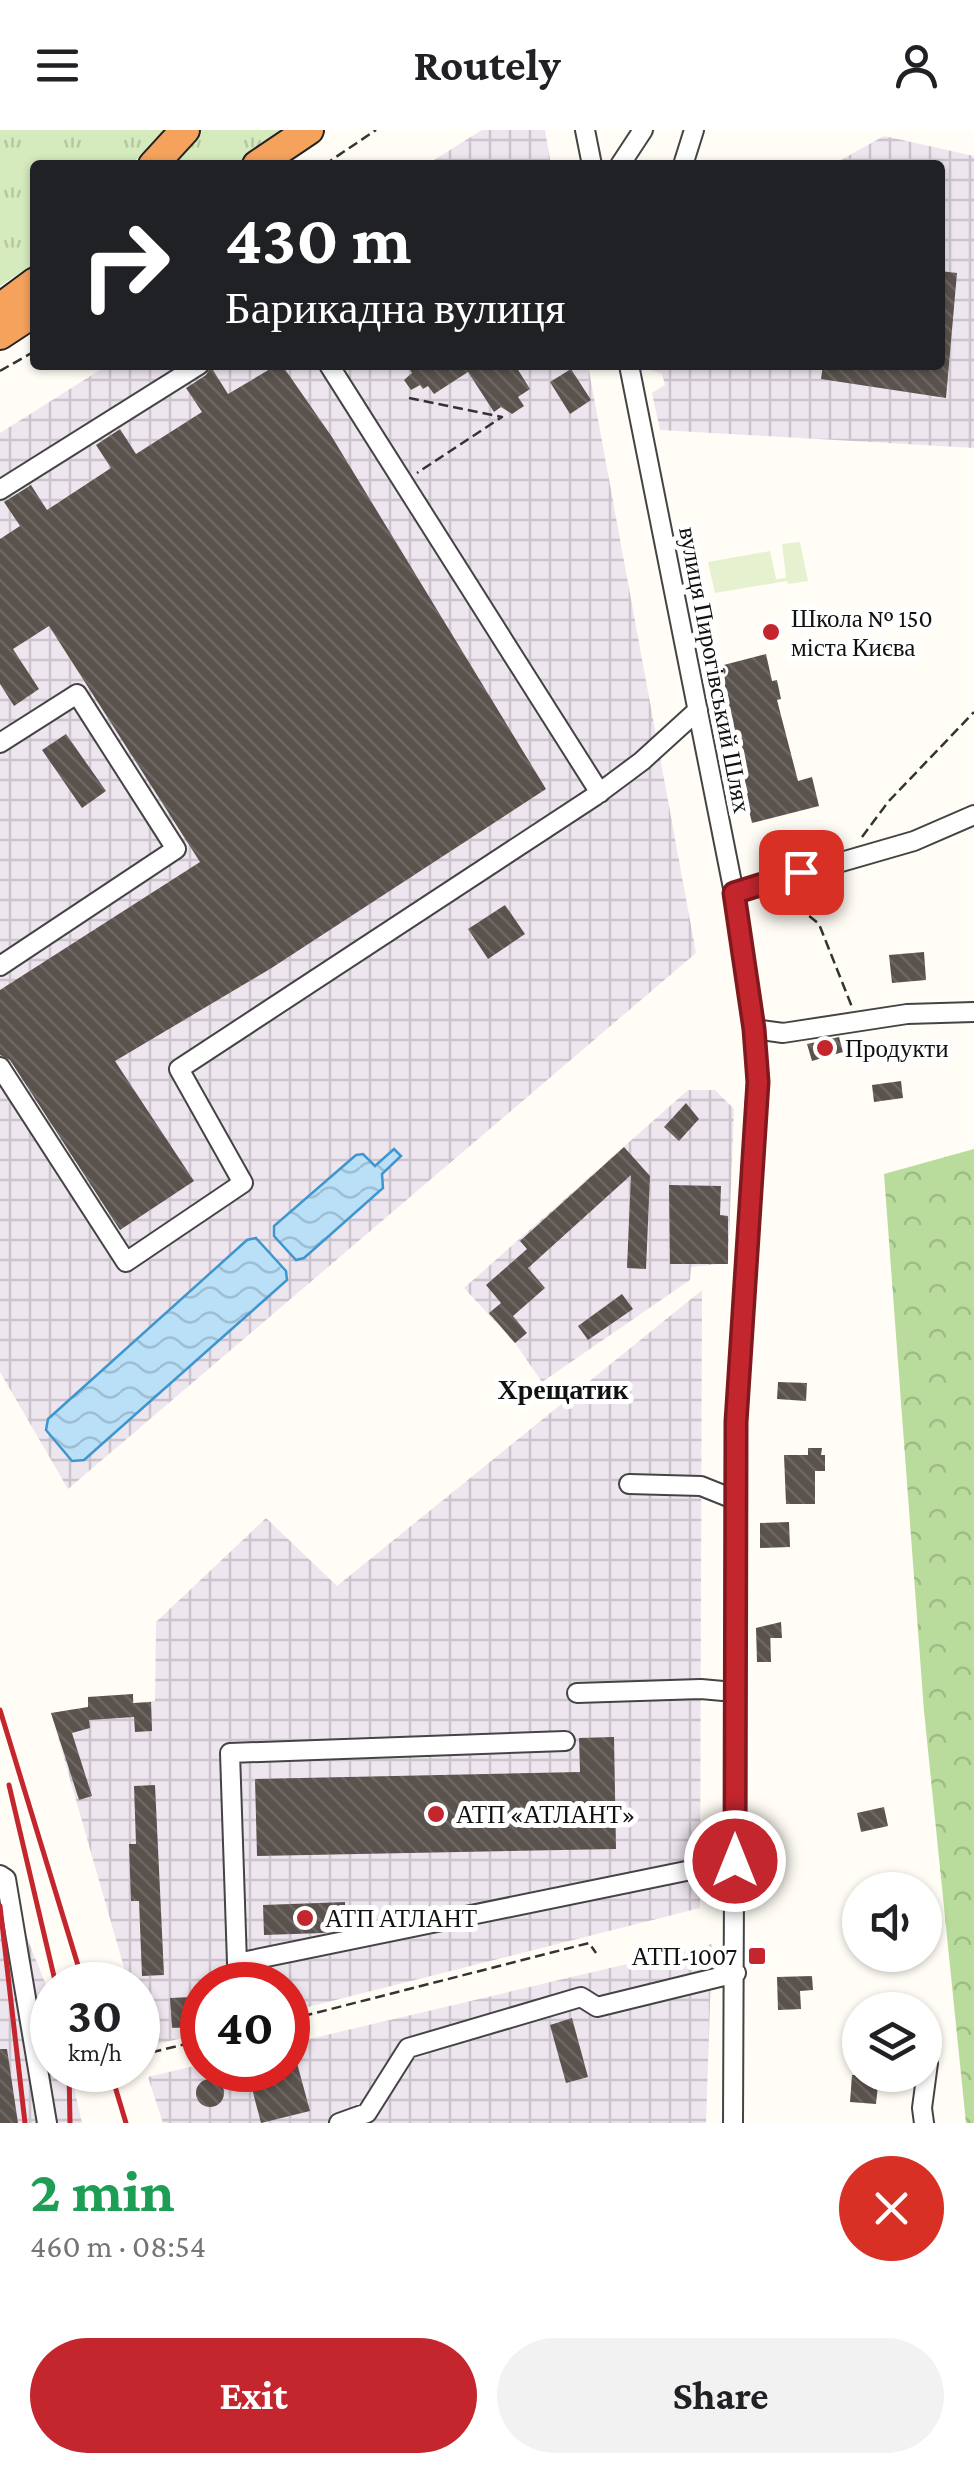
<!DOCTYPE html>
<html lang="en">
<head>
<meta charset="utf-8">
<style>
  :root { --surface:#fff; --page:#f2f2f2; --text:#202124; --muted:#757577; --accent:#c4262e }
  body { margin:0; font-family:"Crimson Pro",serif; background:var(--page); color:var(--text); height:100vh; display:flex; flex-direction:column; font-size:38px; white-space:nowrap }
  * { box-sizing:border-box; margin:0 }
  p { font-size:32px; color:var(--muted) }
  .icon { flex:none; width:55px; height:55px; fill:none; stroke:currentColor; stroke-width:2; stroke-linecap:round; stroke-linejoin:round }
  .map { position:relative; height:1993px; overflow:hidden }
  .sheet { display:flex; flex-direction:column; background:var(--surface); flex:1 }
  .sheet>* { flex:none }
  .guide { position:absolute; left:30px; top:30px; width:915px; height:210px; border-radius:10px; box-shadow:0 2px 8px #0004; background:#202124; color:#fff; overflow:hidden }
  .buttons { position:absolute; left:842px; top:1742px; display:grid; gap:20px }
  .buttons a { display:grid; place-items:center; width:100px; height:100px; border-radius:50%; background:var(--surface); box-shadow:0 2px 8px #0004; font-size:50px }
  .speed { position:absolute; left:30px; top:1832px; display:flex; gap:20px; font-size:50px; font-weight:700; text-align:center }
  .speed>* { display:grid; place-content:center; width:130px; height:130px; border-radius:50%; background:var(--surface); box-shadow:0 2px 8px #0004; line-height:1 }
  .speed small { font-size:25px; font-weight:400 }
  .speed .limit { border:15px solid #d22; background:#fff; color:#111 }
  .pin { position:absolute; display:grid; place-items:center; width:85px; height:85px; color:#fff; margin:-42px; border-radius:20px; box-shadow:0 5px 15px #0006 }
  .me { position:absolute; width:110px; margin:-55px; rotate:0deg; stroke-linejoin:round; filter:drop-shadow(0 0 8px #0008) }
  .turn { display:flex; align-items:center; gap:35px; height:210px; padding:0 30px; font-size:45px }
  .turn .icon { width:130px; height:130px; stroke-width:2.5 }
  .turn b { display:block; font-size:70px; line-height:85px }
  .round { display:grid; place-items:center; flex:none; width:105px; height:105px; border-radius:52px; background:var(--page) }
  .overview { display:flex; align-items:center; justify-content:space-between; height:170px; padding:0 30px }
  h1 { font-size:60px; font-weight:700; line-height:75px; color:#1e9e55 }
  .action { display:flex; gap:20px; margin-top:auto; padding:20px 30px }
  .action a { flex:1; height:115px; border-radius:60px; background:var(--accent); color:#fff; font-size:40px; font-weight:700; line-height:115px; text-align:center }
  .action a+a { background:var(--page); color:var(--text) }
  header { display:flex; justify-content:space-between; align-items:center; height:130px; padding:0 30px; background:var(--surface); font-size:45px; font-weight:700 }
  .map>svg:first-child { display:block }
  .industrial { fill:url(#industrial-grid) }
  .grass { fill:url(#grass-tufts) }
  .forest { fill:url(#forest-crowns) }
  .pitch { fill:#e6f2cf }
  .water { fill:url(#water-waves); stroke:#3f96cf; stroke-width:2.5 }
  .building { fill:url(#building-back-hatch) }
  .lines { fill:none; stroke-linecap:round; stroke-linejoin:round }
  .minor-casing { stroke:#444; stroke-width:22 }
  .highway-casing { stroke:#222; stroke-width:32 }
  .path { stroke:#333; stroke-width:2.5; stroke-dasharray:10 5; stroke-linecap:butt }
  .minor { stroke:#fff; stroke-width:18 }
  .highway { stroke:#f5a25d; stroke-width:28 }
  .rail { stroke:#c4262e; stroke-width:5 }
  .route-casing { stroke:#7f191e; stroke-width:25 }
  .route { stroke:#c4262e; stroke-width:18 }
  .poi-dot { fill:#c4262e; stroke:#fff; stroke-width:4 }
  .labels { text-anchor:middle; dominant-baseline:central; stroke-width:10; stroke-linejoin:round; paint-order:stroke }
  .poi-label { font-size:25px; fill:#111; stroke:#fff; text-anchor:start }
  .street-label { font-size:25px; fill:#111; stroke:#fff }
  .neighbourhood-label { font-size:28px; font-weight:bold; fill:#111; stroke:#fff }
</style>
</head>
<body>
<header><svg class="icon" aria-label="menu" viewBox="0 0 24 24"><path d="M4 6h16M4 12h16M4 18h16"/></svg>Routely<svg class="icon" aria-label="person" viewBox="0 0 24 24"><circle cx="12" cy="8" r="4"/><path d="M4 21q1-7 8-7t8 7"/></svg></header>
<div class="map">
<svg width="974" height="1993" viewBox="0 0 974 1993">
  <defs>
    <pattern id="industrial-grid" width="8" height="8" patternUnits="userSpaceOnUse" patternTransform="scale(2.5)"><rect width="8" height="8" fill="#eee6ef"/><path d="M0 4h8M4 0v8" fill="none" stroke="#cbc4cc"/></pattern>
    <pattern id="grass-tufts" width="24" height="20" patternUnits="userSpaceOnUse" patternTransform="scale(2.5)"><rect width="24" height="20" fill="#d5ebbd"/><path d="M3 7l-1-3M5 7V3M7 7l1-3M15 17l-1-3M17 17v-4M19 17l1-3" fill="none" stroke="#b6c8a1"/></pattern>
    <pattern id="forest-crowns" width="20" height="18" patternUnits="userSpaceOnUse" patternTransform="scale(2.5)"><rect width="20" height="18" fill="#b9dc9c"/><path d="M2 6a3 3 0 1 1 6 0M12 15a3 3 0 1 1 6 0" fill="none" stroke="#9ebc85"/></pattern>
    <pattern id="water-waves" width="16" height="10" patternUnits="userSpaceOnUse" patternTransform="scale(2.5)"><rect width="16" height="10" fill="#b9e0f7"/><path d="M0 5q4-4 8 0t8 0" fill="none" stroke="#9ebfd3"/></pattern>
    <pattern id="building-back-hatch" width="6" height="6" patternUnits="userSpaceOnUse" patternTransform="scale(2.5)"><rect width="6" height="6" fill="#5a524d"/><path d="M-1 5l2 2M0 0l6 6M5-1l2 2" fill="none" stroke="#6d6662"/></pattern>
  </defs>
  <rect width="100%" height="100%" fill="#fffdf5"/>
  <path class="industrial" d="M482 0H545L551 35H426Z
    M884 6 974 26V318L660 300 652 263 665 255 662 244 652 241V235H940V35H832Z
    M108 235H588L696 823 68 1359 0 1242V303Z
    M688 960H715L734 979 728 1133 691 1137 690 1150 542 1252 515 1213 464 1158Z
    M702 1160 700 1778 288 1882V1855H202V1903L146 1917 138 1886V1855H129L51 1583 88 1577V1567L133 1564 134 1573 155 1571 156 1492 266 1388 337 1456Z
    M0 1740 52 1870V1940H70L82 1993H0Z
    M712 1814 706 1993H163L148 1947 202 1934V1940H288V1914Z"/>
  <path class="grass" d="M0 0H165L131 35H35V133L0 156Z
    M199 0H291L238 35H168Z"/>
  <path class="forest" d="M974 1019V1993H966L924 1581 884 1044Z"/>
  <path class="pitch" d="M800 412 808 451 788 454 787 451 715 463 708 432 770 421 776 449 786 448 782 414Z"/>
  <path class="water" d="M394 1019 401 1026 382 1044 383 1058 304 1128 296 1130 274 1106V1096L356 1025 363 1024 375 1036Z
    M256 1108 286 1141 287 1150 84 1330 72 1331 46 1300 48 1289 247 1110Z"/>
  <path class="building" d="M940 141 957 143 946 268 821 249 823 235H940Z
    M277 235H282L332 307 546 659 270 839 115 931 194 1051 120 1100 10 930 0 925V860L200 732 49 496 13 519 39 559 14 576 0 554V409L20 396 4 372 31 355 47 380 111 338 96 315 120 299 136 324 202 282 186 258 206 245 211 237 228 264Z
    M407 235H515L530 259 518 267 524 276 512 284 501 277 494 282 468 242 434 264 428 256 423 259 420 255 411 260 404 250 412 243Z
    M571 239 591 270 570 284 550 252Z
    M766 524 772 551 777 550 781 569 777 570 798 651 812 647 819 676 752 693 745 664 748 663 716 537Z
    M66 604 106 661 82 678 42 620Z
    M505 775 525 804 488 829 468 799Z
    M924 822 926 850 892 853 889 825Z
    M839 907 843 922 812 931 807 914Z
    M901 951 903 968 874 972 872 955Z
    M686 973 699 989 679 1011 664 997Z
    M624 1017 650 1046 646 1139 627 1138 631 1045 528 1138 545 1158 513 1186 527 1203 515 1213 489 1183 501 1173 486 1155 527 1119 520 1111Z
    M669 1055 721 1056 720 1085 728 1086V1134H670Z
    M622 1164 633 1179 588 1210 578 1196Z
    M778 1252 807 1253 806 1271 777 1269Z
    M808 1318H822L821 1325H825V1341H815V1374H786L784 1325H808Z
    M789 1392 790 1417 760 1418V1393Z
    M781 1492 782 1508H770V1498L771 1532H757L756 1498Z
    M133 1564V1573L151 1572 152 1601 135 1602 134 1587 89 1590 90 1598 72 1603 92 1666 79 1670 51 1583 88 1577V1567Z
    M614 1607 616 1719 257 1726 255 1649 580 1642 579 1608Z
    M155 1655 164 1845 142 1846 139 1771H131L129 1714H136L134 1656Z
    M884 1677 888 1696 861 1702 857 1683Z
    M345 1772 346 1798 323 1803 264 1805 263 1775Z
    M812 1846 813 1860 800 1861 801 1879 778 1880 777 1847Z
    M192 1867 194 1897 172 1898 170 1868Z
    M572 1888 588 1947 566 1953 550 1895Z
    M291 1911 310 1981 261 1993 247 1940H288V1912Z
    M0 1919H7L18 1993H0Z
    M852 1945H879L876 1974 850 1972Z
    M196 1963a14 14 0 1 1 28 0a14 14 0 1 1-28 0Z"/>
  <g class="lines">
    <g class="minor-casing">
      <path id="minor" d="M585 0 592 35
        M620 35 643 0
        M683 35 694 0
        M329 235 600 663
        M629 235 734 763 754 899 757 953 736 1292 733 1993
        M0 360 199 235
        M0 613 77 564 176 719 0 836
        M734 763 914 711 974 685
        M754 899 783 903 907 884 974 882
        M0 937 126 1132 243 1053 179 939 595 666 642 631 698 580
        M629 1354 701 1356 736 1370
        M577 1563 701 1559 734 1562
        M565 1611 230 1623 237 1833 735 1731
        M0 1745 6 1749 47 1993
        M339 1993 367 1983 408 1918 581 1867 597 1877 736 1843
        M924 1993 922 1978 928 1933"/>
    </g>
    <g class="highway-casing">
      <path id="highway" d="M153 35 185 0
        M257 35 309 0
        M0 178 35 152
        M0 205 35 182"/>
    </g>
    <path class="path" d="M324 35 376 0
      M0 241 35 221
      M409 268 502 287 417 343
      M862 707 888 672 974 582
      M786 767 819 794 852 877
      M288 1890 589 1813 596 1823
      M138 1915 153 1922 202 1910"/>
    <use href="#minor" class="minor"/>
    <use href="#highway" class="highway"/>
    <path class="rail" d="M0 1580 84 1855
      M9 1655 56 1855
      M0 1776 25 1993
      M69 1940 70 1993
      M110 1940 126 1993"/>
  </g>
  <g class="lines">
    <g class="route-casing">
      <path id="route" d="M735 1731 736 1292 758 952 754 899 734 763 801 742"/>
    </g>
    <use href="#route" class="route"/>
  </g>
  <g class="poi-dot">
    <circle cx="771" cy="502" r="10"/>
    <circle cx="825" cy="918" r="10"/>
    <circle cx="436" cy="1684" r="10"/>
    <circle cx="305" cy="1788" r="10"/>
    <rect x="747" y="1816" width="20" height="20" rx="5"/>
  </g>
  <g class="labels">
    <g class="poi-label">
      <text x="791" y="488">Школа № 150<tspan x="791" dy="29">міста Києва</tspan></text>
      <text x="845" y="918">Продукти</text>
      <text x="456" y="1684">АТП «АТЛАНТ»</text>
      <text x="325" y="1788">АТП АТЛАНТ</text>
      <text x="737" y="1826" text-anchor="end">АТП-1007</text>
    </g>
    <g class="street-label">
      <text transform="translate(715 540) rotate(79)">вулиця Пирогівський Шлях</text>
    </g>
    <g class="neighbourhood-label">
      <text x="563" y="1259">Хрещатик</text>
    </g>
  </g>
</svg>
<div class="buttons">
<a><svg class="icon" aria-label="sound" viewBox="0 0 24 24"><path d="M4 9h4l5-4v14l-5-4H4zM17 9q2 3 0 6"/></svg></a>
<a><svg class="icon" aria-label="layers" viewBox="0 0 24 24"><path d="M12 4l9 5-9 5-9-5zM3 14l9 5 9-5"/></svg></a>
</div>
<div class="speed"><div>30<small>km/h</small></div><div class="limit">40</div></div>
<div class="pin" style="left:801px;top:742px;background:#d93025"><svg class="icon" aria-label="arrive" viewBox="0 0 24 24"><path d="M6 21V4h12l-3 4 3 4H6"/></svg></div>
<svg class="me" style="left:735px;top:1731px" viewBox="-20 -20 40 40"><circle r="17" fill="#c4262e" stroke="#fff" stroke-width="3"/><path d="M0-11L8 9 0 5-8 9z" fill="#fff"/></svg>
<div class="guide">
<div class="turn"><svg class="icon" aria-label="right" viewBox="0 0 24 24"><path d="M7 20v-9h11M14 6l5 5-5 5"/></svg><div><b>430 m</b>Барикадна вулиця</div></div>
</div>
</div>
<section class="sheet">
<div class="overview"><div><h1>2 min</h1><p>460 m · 08:54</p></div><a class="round" style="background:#d93025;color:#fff"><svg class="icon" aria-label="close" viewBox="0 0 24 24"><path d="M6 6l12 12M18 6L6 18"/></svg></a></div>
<div class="action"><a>Exit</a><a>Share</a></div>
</section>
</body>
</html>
